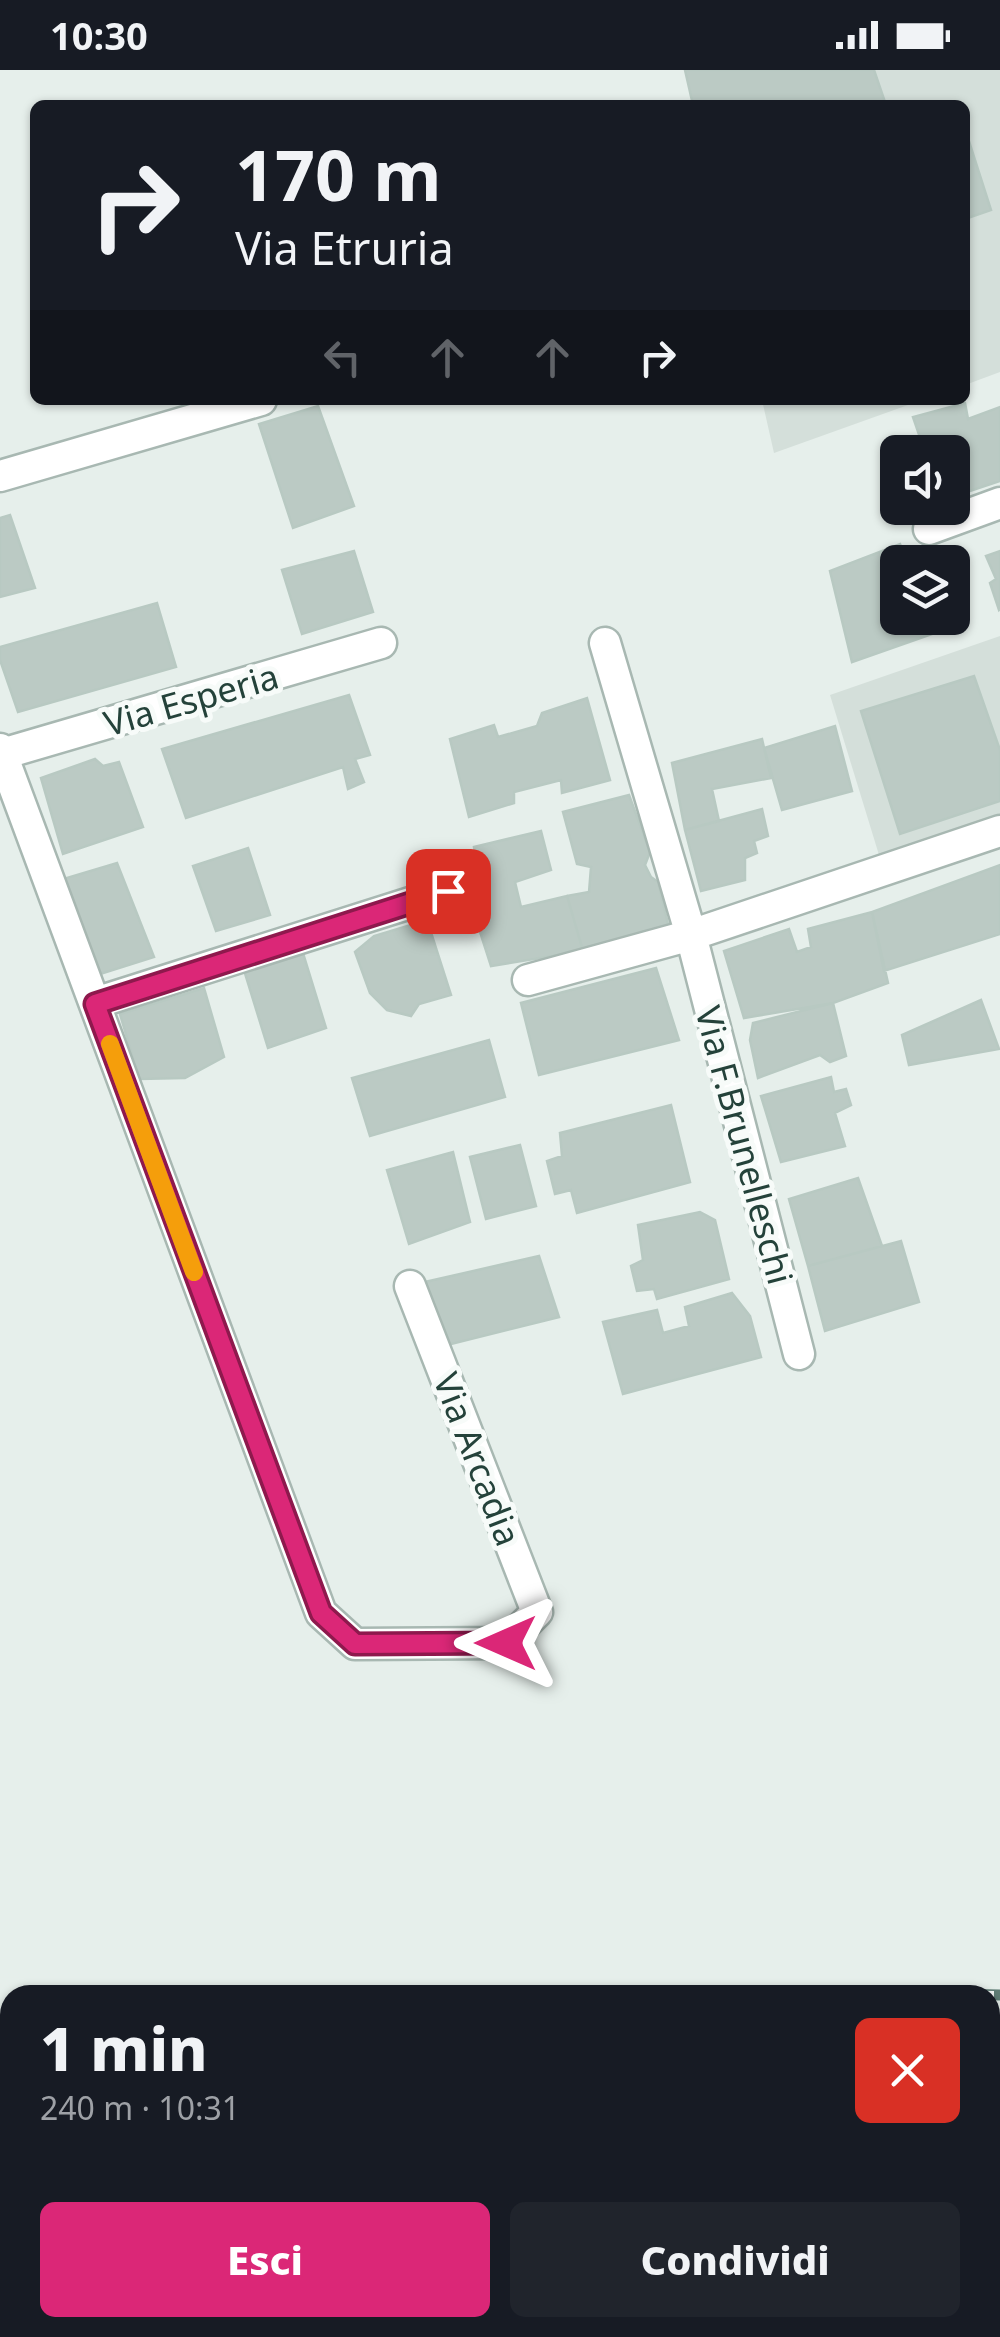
<!DOCTYPE html>
<html lang="it">
<head>
<meta charset="utf-8">
<style>
  :root { --surface:#171b24; --page:#20242c; --text:#f1f3f6; --muted:#9ea1a6; --accent:#db2777 }
  body { margin:0; font-family:"Noto Sans",sans-serif; background:var(--page); color:var(--text); height:100vh; display:flex; flex-direction:column; font-size:38px; white-space:nowrap }
  * { box-sizing:border-box; margin:0 }
  p { font-size:32px; color:var(--muted) }
  .icon { flex:none; width:55px; height:55px; fill:none; stroke:currentColor; stroke-width:2; stroke-linecap:round; stroke-linejoin:round }
  .map { position:relative; flex:1; overflow:hidden }
  .details { position:absolute; left:0px; top:1915px; width:1000px; height:352px; display:flex; flex-direction:column; background:var(--surface); border-radius:30px 30px 0 0; box-shadow:0 2px 8px #0004 }
  .details>* { flex:none }
  .hud { position:absolute; left:30px; top:30px; width:940px; height:305px; border-radius:15px; box-shadow:0 2px 8px #0004; background:#171b24; color:var(--text); overflow:hidden }
  .controls { position:absolute; left:880px; top:365px; display:grid; gap:20px }
  .controls a { display:grid; place-items:center; width:90px; height:90px; border-radius:15px; background:var(--surface); box-shadow:0 2px 8px #0004; font-size:50px }
  .pin { position:absolute; display:grid; place-items:center; width:85px; height:85px; color:#fff; margin:-42px; border-radius:20px; box-shadow:0 5px 15px #0006 }
  .me { position:absolute; width:110px; margin:-55px; rotate:270deg; stroke-linejoin:round; filter:drop-shadow(0 0 8px #0008) }
  .turn { display:flex; align-items:center; gap:35px; height:210px; padding:0 40px; font-size:45px }
  .turn .icon { width:130px; height:130px; stroke-width:2.5 }
  .turn b { display:block; font-size:70px; line-height:85px }
  .lanes { display:flex; align-items:center; height:95px; padding:0 40px; background:#0003; justify-content:center; gap:50px; direction:ltr }
  .lanes .off { opacity:.35 }
  .round { display:grid; place-items:center; flex:none; width:105px; height:105px; border-radius:15px; background:var(--page) }
  .headline { display:flex; align-items:center; justify-content:space-between; height:170px; padding:0 40px }
  h1 { font-size:60px; font-weight:800; line-height:75px }
  .primary-button { display:flex; gap:20px; margin-top:auto; padding:20px 40px }
  .primary-button a { flex:1; height:115px; border-radius:15px; background:var(--accent); color:#fff; font-size:40px; font-weight:800; line-height:115px; text-align:center }
  .primary-button a+a { background:var(--page); color:var(--text) }
  .status { display:flex; justify-content:space-between; align-items:center; height:70px; padding:0 50px; background:var(--surface); direction:ltr }
  .status svg { height:28px; fill:currentColor }
  .map>svg:first-child { display:block }
  .built { fill:#d4dfda }
  .building { fill:#bbcac4; stroke:#b8c9c2; stroke-width:2.5 }
  .lines { fill:none; stroke-linecap:round; stroke-linejoin:round }
  .minor-casing { stroke:#a8b8b2; stroke-width:35 }
  .minor { stroke:#fff; stroke-width:30 }
  .rail-casing { stroke:#5f7d75; stroke-width:11 }
  .rail { stroke:#f7fbf9; stroke-width:8; stroke-dasharray:22; stroke-linecap:butt }
  .route-casing { stroke:#8e194d; stroke-width:25 }
  .route { stroke:#db2777; stroke-width:18 }
  .slow { stroke:#f59e0b; stroke-width:18 }
  .labels { text-anchor:middle; dominant-baseline:central; stroke-width:10; stroke-linejoin:round; paint-order:stroke }
  .street-label { font-size:35px; fill:#24423a; stroke:#f7fbf9 }
</style>
</head>
<body>
<div class="status"><b>10:30</b><svg viewBox="0 0 49 12"><path d="M0 12V9h3v3zM5 12V6h3v6zM10 12V3h3v9zM15 12V0h3v12zM26 1h20v11H26zM47 4h2v5h-2z"/></svg></div>
<div class="map">
<svg width="1000" height="2267" viewBox="0 0 1000 2267">
  <rect width="100%" height="100%" fill="#e6efeb"/>
  <path class="built" d="M685 0H1000V302L965 315V35H693Z
    M762 330H922L774 383Z
    M1000 566V744L879 785 830 625Z"/>
  <path class="building" d="M685 0H874L886 35H693Z
    M966 62 991 140 965 149V63Z
    M965 333 968 349 1000 337V411L952 427V382H925L913 347Z
    M318 336 354 436 293 458 259 354Z
    M10 445 35 518 0 527V448Z
    M900 474 907 492H898V548H926L932 564 852 592 830 501Z
    M354 481 373 542 302 564 282 500Z
    M1000 481V539L999 540 990 513 996 509 986 486Z
    M157 533 176 597 18 642 0 590V577Z
    M974 606 1000 680V731L900 764 861 641Z
    M349 625 370 685 355 689 364 712 348 719 343 697 186 748 162 679Z
    M587 628 610 710 562 723 561 710 514 722V733L469 747 450 669 494 655 498 667 537 656 542 643Z
    M835 656 852 721 782 740 764 678Z
    M762 669 771 708 712 719 719 751 685 760 672 693Z
    M95 689 103 696 119 692 143 757 63 784 41 708Z
    M629 725 650 782 645 795 651 807 658 812 669 858 583 881 567 826 589 822 591 797 577 794 563 742Z
    M762 739 768 766 754 771 757 783 745 788V810L701 821 685 760Z
    M541 761 551 800 515 812 521 837 567 826 583 881 491 896 464 812 478 806 474 777Z
    M248 778 270 845 216 861 193 796Z
    M117 793 154 887 94 906 60 810Z
    M1000 795V864L884 901 872 842Z
    M872 842 888 913 833 933 744 948 724 881 789 859 797 882 811 877 808 859Z
    M427 850 451 925 419 934 411 946 387 940 370 923 355 882 374 866Z
    M303 883 326 958 268 978 244 900Z
    M656 898 679 970 539 1005 521 933Z
    M204 918 224 987 185 1008 139 1009 120 944Z
    M981 930 999 979 909 995 902 965Z
    M833 933 846 986 830 992 820 985 758 1008 750 970 753 953Z
    M489 970 505 1027 370 1066 352 1008Z
    M831 1007 834 1022 846 1019 851 1035 835 1043 845 1076 781 1092 761 1026Z
    M671 1035 690 1112 577 1143 571 1120 555 1124 547 1091 562 1086 560 1063Z
    M520 1075 536 1136 486 1149 470 1087Z
    M453 1082 470 1152 409 1174 387 1100Z
    M858 1108 882 1176 808 1196 789 1129Z
    M700 1142 715 1150 729 1209 657 1229 654 1219 637 1221 631 1196 643 1190 638 1155Z
    M901 1171 919 1232 825 1261 808 1196Z
    M539 1186 559 1247 443 1276 425 1212Z
    M732 1223 750 1246 761 1287 623 1324 603 1252 657 1240 663 1263 689 1256 685 1237Z"/>
  <g class="lines">
    <g class="minor-casing">
      <path id="minor" d="M0 406 261 330
        M929 459 1000 433
        M605 573 691 865 799 1284
        M0 679 321 1543 355 1574 506 1573 537 1542 410 1216
        M2 684 381 573
        M528 910 691 865 1000 761
        M95 933 448 821"/>
    </g>
    <use href="#minor" class="minor"/>
    <g class="rail-casing">
      <path id="rail" d="M708 1925 848 1922 1000 1925
        M0 2003 10 2001
        M0 2076 10 2079
        M0 2101 10 2104
        M719 2258 769 2267
        M871 2258 929 2267"/>
    </g>
    <use href="#rail" class="rail"/>
  </g>
  <g class="lines">
    <g class="route-casing">
      <path id="route" d="M448 821 95 934 321 1543 355 1574 506 1573"/>
    </g>
    <use href="#route" class="route"/>
    <path class="slow" d="M110 974 194 1202"/>
  </g>
  <g class="labels">
    <g class="street-label">
      <text transform="translate(191 629) rotate(-16)">Via Esperia</text>
      <text transform="translate(745 1075) rotate(75)">Via F.Brunelleschi</text>
      <text transform="translate(478 1389) rotate(69)">Via Arcadia</text>
    </g>
  </g>
</svg>
<div class="controls">
<a><svg class="icon" aria-label="sound" viewBox="0 0 24 24"><path d="M4 9h4l5-4v14l-5-4H4zM17 9q2 3 0 6"/></svg></a>
<a><svg class="icon" aria-label="layers" viewBox="0 0 24 24"><path d="M12 4l9 5-9 5-9-5zM3 14l9 5 9-5"/></svg></a>
</div>
<div class="pin" style="left:448px;top:821px;background:#d93025"><svg class="icon" aria-label="arrive" viewBox="0 0 24 24"><path d="M6 21V4h12l-3 4 3 4H6"/></svg></div>
<svg class="me" style="left:506px;top:1573px" viewBox="-20 -20 40 40"><path d="M0-17L14 15 0 8-14 15z" fill="#db2777" stroke="#fff" stroke-width="4"/></svg>
<div class="hud">
<div class="turn"><svg class="icon" aria-label="right" viewBox="0 0 24 24"><path d="M7 20v-9h11M14 6l5 5-5 5"/></svg><div><b>170 m</b>Via Etruria</div></div>
<div class="lanes"><svg class="icon off" aria-label="left" viewBox="0 0 24 24"><path d="M17 20v-9H6M10 6l-5 5 5 5"/></svg><svg class="icon off" aria-label="ahead" viewBox="0 0 24 24"><path d="M12 20V5M6 11l6-6 6 6"/></svg><svg class="icon off" aria-label="ahead" viewBox="0 0 24 24"><path d="M12 20V5M6 11l6-6 6 6"/></svg><svg class="icon" aria-label="right" viewBox="0 0 24 24"><path d="M7 20v-9h11M14 6l5 5-5 5"/></svg></div>
</div>
<section class="details">
<div class="headline"><div><h1>1 min</h1><p>240 m · 10:31</p></div><a class="round" style="background:#d93025;color:#fff"><svg class="icon" aria-label="close" viewBox="0 0 24 24"><path d="M6 6l12 12M18 6L6 18"/></svg></a></div>
<div class="primary-button"><a>Esci</a><a>Condividi</a></div>
</section>
</div>
</body>
</html>
